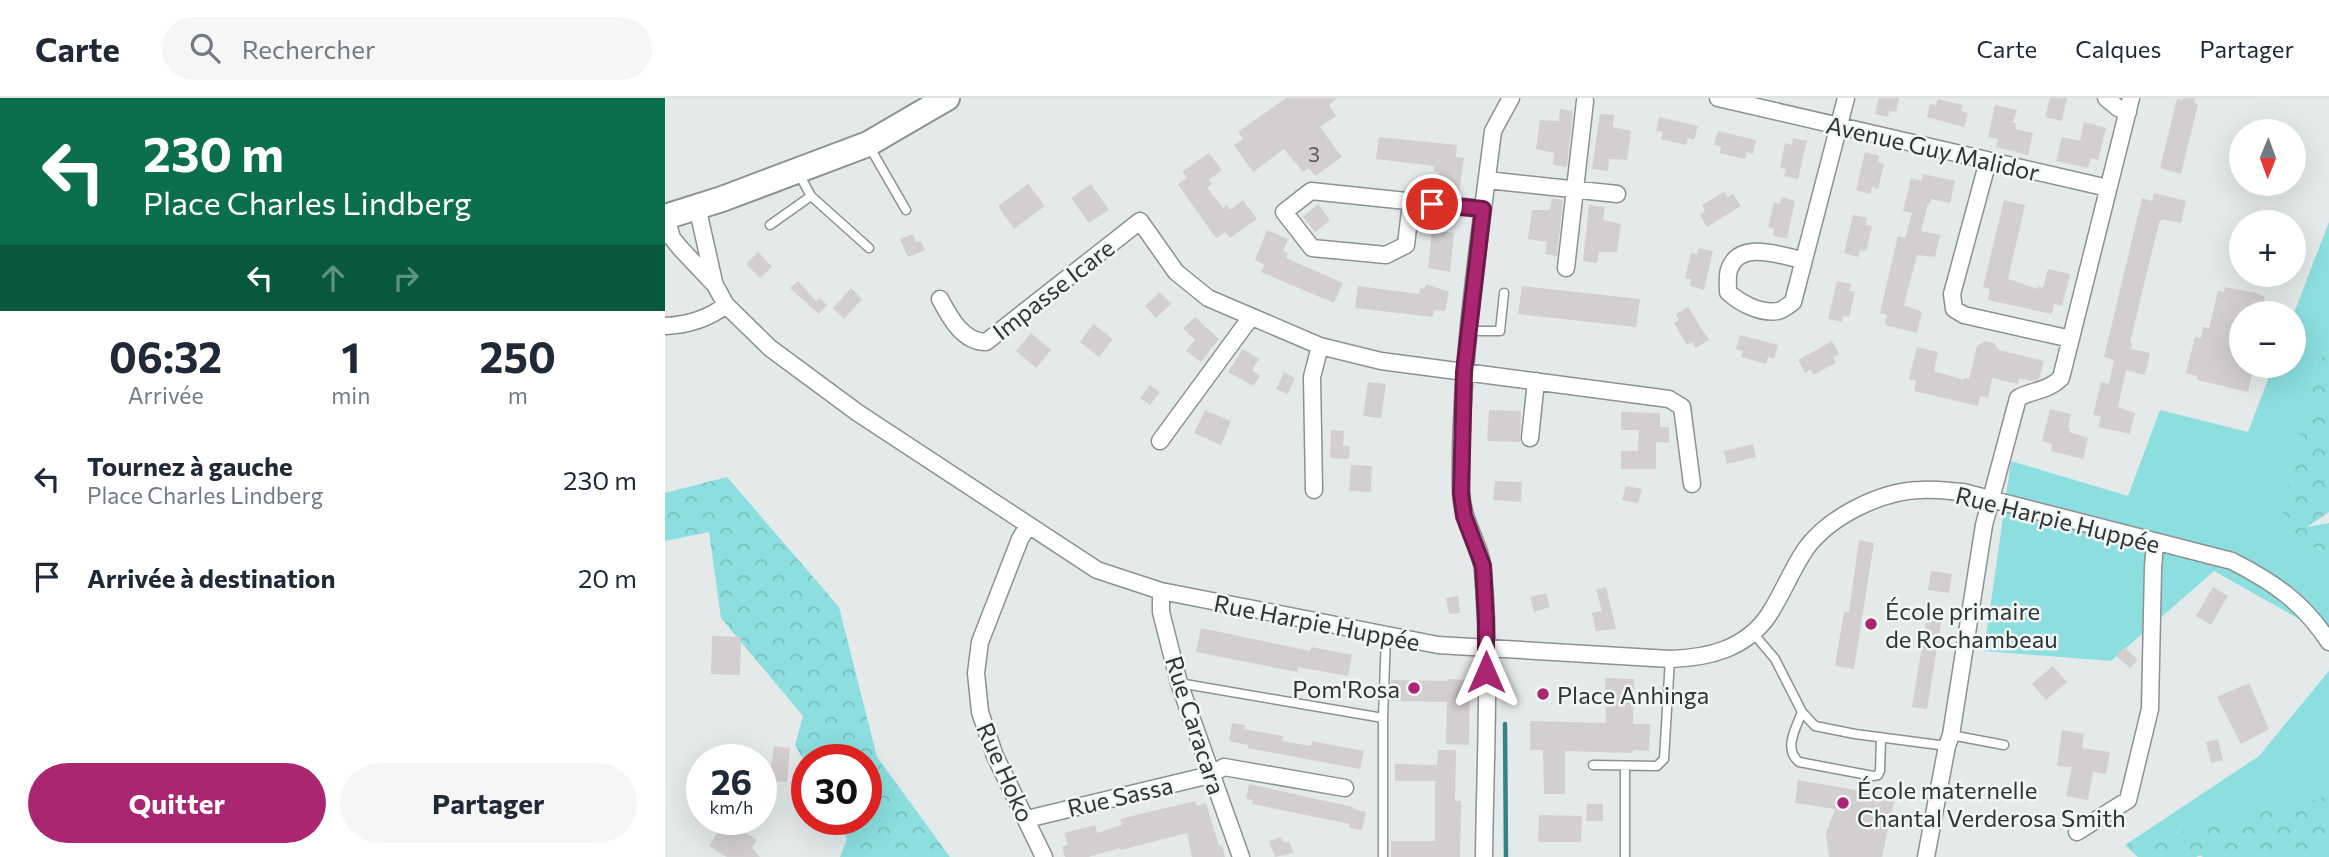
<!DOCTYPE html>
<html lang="fr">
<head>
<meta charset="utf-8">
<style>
  :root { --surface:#fff; --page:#f6f6f7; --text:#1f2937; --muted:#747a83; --line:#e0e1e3; --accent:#aa2671 }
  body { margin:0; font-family:Commissioner,sans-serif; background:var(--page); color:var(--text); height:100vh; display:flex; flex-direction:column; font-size:26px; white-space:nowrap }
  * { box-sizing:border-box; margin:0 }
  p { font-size:23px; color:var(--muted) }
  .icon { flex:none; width:38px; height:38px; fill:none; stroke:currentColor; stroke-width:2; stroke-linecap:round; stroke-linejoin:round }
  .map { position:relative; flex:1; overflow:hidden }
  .side { display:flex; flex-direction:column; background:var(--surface); width:665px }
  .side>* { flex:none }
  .hud { background:#0b6e4f; color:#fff; overflow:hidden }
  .needle { width:46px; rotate:181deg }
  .buttons { position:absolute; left:1564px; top:21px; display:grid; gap:14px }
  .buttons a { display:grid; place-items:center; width:77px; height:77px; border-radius:50%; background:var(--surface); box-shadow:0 7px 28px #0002; font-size:35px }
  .speed { position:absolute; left:21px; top:646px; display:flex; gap:14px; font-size:35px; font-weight:700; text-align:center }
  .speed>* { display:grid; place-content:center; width:91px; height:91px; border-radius:50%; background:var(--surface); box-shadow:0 7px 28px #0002; line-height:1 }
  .speed small { font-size:18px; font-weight:400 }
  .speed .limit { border:10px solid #d22; background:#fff; color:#111 }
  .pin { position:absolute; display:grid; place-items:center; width:60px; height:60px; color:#fff; margin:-30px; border:4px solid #fff; border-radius:50%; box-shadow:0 2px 7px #0007 }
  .me { position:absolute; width:77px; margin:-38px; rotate:0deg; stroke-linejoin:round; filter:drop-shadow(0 0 5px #0008) }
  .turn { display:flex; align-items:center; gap:24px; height:147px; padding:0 28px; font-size:32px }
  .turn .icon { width:91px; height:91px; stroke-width:2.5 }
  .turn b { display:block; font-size:49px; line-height:60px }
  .lanes { display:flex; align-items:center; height:66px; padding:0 28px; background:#0003; justify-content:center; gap:35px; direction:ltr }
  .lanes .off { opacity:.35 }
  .eta { display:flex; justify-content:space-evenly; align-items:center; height:119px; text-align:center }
  .eta b { font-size:42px; font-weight:700; line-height:49px }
  .cta { display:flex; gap:14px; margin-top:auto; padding:14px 28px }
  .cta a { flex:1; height:80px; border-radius:42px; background:var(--accent); color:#fff; font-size:28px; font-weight:700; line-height:80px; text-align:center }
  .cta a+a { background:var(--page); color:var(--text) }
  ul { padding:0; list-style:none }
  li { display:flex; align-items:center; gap:21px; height:98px; padding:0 28px }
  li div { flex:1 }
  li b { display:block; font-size:26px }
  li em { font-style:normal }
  header { display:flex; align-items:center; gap:42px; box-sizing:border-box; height:98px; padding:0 35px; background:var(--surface); border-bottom:2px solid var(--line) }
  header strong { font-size:33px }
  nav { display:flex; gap:38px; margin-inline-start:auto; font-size:24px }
  .search { width:490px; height:63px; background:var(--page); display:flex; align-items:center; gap:18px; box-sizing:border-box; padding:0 24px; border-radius:38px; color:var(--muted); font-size:26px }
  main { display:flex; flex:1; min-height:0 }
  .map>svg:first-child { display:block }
  .grass { fill:#8cdedf }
  .forest { fill:url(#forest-crowns) }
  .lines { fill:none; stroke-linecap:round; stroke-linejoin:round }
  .stream { stroke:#348485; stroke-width:4.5 }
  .building { fill:#d3ced0 }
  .service-casing { stroke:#8c9191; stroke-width:11 }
  .minor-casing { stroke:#8c9191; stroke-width:19 }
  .primary-casing { stroke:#8c9191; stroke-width:28 }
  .service { stroke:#fff; stroke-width:8 }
  .minor { stroke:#fff; stroke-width:16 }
  .primary { stroke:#fff; stroke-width:24 }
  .route-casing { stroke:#6e1949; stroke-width:18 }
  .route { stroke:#aa2671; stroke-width:12 }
  .poi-dot { fill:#aa2671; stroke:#f1f7f7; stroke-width:2.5 }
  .labels { text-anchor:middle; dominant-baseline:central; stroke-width:5; stroke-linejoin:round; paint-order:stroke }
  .number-label { font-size:21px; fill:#5a5a5b }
  .street-label { font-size:24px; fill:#313434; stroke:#f1f7f7 }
  .poi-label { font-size:24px; fill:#313434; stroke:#f1f7f7; text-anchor:start }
</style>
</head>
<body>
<header>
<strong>Carte</strong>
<div class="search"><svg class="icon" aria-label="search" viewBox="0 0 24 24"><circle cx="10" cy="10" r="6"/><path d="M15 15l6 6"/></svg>Rechercher</div>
<nav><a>Carte</a><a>Calques</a><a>Partager</a></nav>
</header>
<main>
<section class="side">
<div class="hud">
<div class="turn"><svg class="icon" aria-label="left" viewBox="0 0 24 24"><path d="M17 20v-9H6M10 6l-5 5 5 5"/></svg><div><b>230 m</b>Place Charles Lindberg</div></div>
<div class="lanes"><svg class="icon" aria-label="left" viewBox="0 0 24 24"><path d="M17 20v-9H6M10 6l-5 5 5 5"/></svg><svg class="icon off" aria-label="ahead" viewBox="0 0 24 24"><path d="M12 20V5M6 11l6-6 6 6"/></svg><svg class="icon off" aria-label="right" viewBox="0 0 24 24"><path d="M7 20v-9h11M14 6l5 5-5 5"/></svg></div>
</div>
<div class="eta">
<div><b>06:32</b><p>Arrivée</p></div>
<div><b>1</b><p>min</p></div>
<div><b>250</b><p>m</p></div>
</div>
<ul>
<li><svg class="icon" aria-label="left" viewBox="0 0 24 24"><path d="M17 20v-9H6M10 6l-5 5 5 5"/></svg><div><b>Tournez à gauche</b><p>Place Charles Lindberg</p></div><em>230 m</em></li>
<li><svg class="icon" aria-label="arrive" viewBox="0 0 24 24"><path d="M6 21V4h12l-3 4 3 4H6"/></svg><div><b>Arrivée à destination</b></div><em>20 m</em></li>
</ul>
<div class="cta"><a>Quitter</a><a>Partager</a></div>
</section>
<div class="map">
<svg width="1664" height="759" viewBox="0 0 1664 759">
  <defs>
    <pattern id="forest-crowns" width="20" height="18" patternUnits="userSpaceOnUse" patternTransform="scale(1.75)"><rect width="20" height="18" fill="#8cdedf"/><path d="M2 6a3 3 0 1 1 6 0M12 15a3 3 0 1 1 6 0" fill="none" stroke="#79bfc0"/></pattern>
  </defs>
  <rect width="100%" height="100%" fill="#e4eaea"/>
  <path class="grass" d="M1664 124V253L1652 263 1613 439 1664 454V538L1549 473 1446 563 1319 553 1346 363 1463 398 1495 312 1583 334 1608 268H1629V215Z
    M1664 573V699L1460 747 1594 658Z"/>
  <path class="forest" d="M1664 253V414L1642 429 1664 425V454L1612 439 1652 263Z
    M62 379 174 509 212 659 285 759H175L182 741 171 721H201V662H142V668L130 647 138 618 56 520 44 434 0 443V395Z
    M1661 699H1664V759H1538L1535 757 1531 759H1473L1460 747Z"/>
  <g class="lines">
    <path class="stream" d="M840 626 841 759"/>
  </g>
  <path class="building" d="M621 0H672L664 7 671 18 655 29 677 59 650 78 644 70 638 74 619 51 588 74 569 47 578 41 573 34Z
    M1214 0H1234L1231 14 1224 13 1223 19 1210 16Z
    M1385 0H1402L1397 23 1380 19Z
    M1518 0H1530L1529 5 1533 6 1516 76 1495 70 1512 1 1518 2Z
    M1273 1 1298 7 1296 13 1303 15 1299 29 1262 19 1265 6 1271 7Z
    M1330 7 1352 12 1348 25H1351L1350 31 1368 35 1363 57 1331 49 1333 41 1323 39Z
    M895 11 908 13 902 69 888 67 889 55 871 51 875 22 894 23Z
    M935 16 949 17 948 29 966 33 962 62 944 61 943 73 927 71Z
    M994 19 1033 28 1029 42 1023 40 1021 47 996 41 998 34 991 33Z
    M1419 24 1441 30 1433 62 1426 60 1423 70 1391 63 1397 39 1415 43Z
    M1053 33 1091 42 1088 56 1081 54 1080 61 1055 55 1056 48 1049 47Z
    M714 39 792 47 791 59 799 60 794 93 772 90 774 74H769V68L711 61Z
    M1128 40 1142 43 1133 81 1119 78 1121 71 1115 70 1120 45 1127 47Z
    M1200 54 1214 58 1213 64 1219 66 1213 91 1207 89 1205 96 1191 92Z
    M544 55 557 72 544 82 547 86 542 90 558 110 562 107 565 112 578 102 592 121 565 140 560 134 552 140 547 135 513 86 522 80 517 74Z
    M1258 76 1290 83 1285 105 1266 101 1265 106 1263 105 1256 133 1275 137 1270 159 1252 157 1239 207 1257 214 1252 235 1220 227 1222 217 1215 215 1233 138 1240 140 1247 115 1238 113 1246 80 1256 83Z
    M363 86 380 108 349 131 333 108Z
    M426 86 444 112 424 125 406 100Z
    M1059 94 1062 99 1068 96 1076 108 1042 129 1035 117 1040 113 1037 107Z
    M1489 95 1521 103 1516 125 1497 121 1494 125 1481 178 1465 245H1467L1466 251 1485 255 1480 277 1461 272 1453 309 1470 315 1465 336 1433 329 1436 318 1428 317 1436 284 1444 286 1449 262 1439 259 1477 100 1487 103Z
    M1117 99 1130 103 1122 141 1108 137 1109 131 1103 129 1109 104 1115 106Z
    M887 100 898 102 892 158 880 156 882 144 863 141 867 112H885Z
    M1339 102 1360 107 1343 181 1373 191V188L1378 190 1383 171 1405 176 1397 208 1389 206 1387 216 1323 202 1325 191 1318 189Z
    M653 106 665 122 650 134 638 119Z
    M924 107 940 109 938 122 956 126 952 154H934L932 165 918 163Z
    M1188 117 1202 120 1201 127 1207 128 1201 153 1195 152 1193 159 1179 155Z
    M602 132 623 141 618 153 623 155 621 160 678 185 669 205 596 174 600 167 590 162Z
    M767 132 789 135 785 174 763 170Z
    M248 136 251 144 256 143 260 152 243 159 235 141Z
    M1034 150 1048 153 1039 192 1025 188 1026 181 1020 180 1026 155 1032 156Z
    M93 154 107 169 95 180 81 166Z
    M133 183 151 203 154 200 162 207 154 216 125 190Z
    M1172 183 1186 186 1184 193 1190 194 1184 219 1178 218 1177 224 1163 221Z
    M761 186 784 194 780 213 769 212 768 219 690 210 693 188 754 196 755 190 760 191Z
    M857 188 975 201 971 229 853 216Z
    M1560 189 1591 195 1600 199 1599 204 1604 205 1601 215H1577V268H1589L1583 294 1532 282V278L1521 275 1530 239 1536 240 1538 229 1544 230 1553 193 1559 194Z
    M186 190 197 201 179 221 168 210Z
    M495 194 506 206 491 220 480 208Z
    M1023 209 1044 242 1031 250 1027 244 1022 247 1009 225 1014 222 1011 216Z
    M530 219 554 241 536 264 521 253 530 242 518 230Z
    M428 226 448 241 434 259 415 244Z
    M366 235 386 252 371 270 351 253Z
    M1075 237 1113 247 1109 261 1103 259 1101 266 1076 259 1078 253 1071 251Z
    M1167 243 1174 256 1168 259 1171 265 1148 277 1146 271 1140 275 1133 262Z
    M1320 243 1329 245 1334 252 1379 263 1374 281 1367 283 1354 280 1353 286 1327 280 1323 300 1315 298 1313 308 1249 293 1251 283 1244 281 1252 249 1273 254 1269 273 1299 282V280L1304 281 1312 248Z
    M578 251 594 261 587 272 595 278 588 288 563 274Z
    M619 274 630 280 623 296 611 291Z
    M703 284 721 286 716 320 698 318Z
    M485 287 495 294 485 307 475 300Z
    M1385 311 1406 316 1403 329 1405 330 1404 334 1423 340 1418 361 1386 353 1387 346 1377 343Z
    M540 312 566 323 556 347 529 335Z
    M824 312 856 313 855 344 822 343Z
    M956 314 995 315V329H1004V345L991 344V371H956V353H973L974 332H956Z
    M666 332 679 333 678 348H685L684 361 665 360Z
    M1088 346 1091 359 1062 366 1059 353Z
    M686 367 707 368 706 394 684 393Z
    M830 383 857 384 856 404 828 402Z
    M961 388 977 391 973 405 957 402Z
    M1194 442 1209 445 1189 571 1170 568 1179 514H1184Z
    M1266 473 1287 476 1284 495 1263 492Z
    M941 489 951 531 931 533 927 515 937 513 931 492Z
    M1548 489 1563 498 1546 527 1531 518Z
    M881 495 885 509 869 514 865 499Z
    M793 498 795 515 784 516 781 500Z
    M1262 517 1277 519 1262 611 1247 609Z
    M536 530 645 553 646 549 687 557 683 578 633 569 632 574 531 554Z
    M47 538 76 539 75 577 46 576Z
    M1459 549 1473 562 1465 570 1451 558Z
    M1388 568 1402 584 1381 602 1367 586Z
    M940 580 969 581 968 626H985L984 653 968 652V655L900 653V696H879L878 652H865V623L941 625Z
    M782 581 805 582 804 647 781 646 782 604 725 603 726 582 782 583Z
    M1584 585 1604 631 1576 646 1552 599Z
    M567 625 580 627 579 631 618 638 617 643 646 648 647 643 699 653 695 671 583 650V647L564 643Z
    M1397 632 1419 636 1417 650 1445 654 1441 676 1428 674 1423 702 1401 698 1407 669 1392 668Z
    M1553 641 1558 662 1546 665 1541 644Z
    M109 648 125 650 122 684 104 683Z
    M773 652H791L790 703H796L795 759H726V743H770V683H730V666L772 667Z
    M1133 682 1230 699 1217 759H1164L1161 735 1170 711 1130 705Z
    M584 686 688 709V711L701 714 697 732 684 730 685 726 587 706 588 702 581 701Z
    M530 703 532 708 541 705 554 748 557 747 560 759H527L522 735 456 752 455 750 423 759H400L397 749 403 747 399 735 430 727 432 735 457 727 455 721Z
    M922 706H938V723H921Z
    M874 717 917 718 916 744H873Z
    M60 722 92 742 87 750 95 759H62L44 748Z
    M616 739 619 745 624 743 629 755 610 759 604 743Z"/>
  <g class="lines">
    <g class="service-casing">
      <path id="service" d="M204 48 241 112
        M134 76 146 98 204 150
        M105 127 146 98
        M804 233H835L839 195
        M1088 535 1110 561 1137 614 1150 628 1190 636 1282 648
        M514 585 718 620
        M1137 614C1131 630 1118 651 1134 664L1208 678 1213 677 1215 673 1216 640
        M1286 637 1339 647
        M928 667 992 668 999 661 1005 561
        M960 668V759
        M718 759V620L721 537"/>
    </g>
    <g class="minor-casing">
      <path id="minor" d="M1053 0 1443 90
        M1441 0 1453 10 1463 14
        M1323 63 1287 196 1289 211 1299 217 1406 241
        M822 82 952 96
        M746 104 741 147 721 157 647 150 619 114 646 93 818 111
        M32 108 49 184
        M1 119 7 140 16 151 50 187 61 207 105 250 193 315 432 472 496 493 773 547 1005 561C1043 560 1080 551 1103 518 1117 497 1126 473 1140 452 1163 419 1216 393 1255 392 1269 391 1284 393 1298 394L1567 463C1608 484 1638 504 1664 544
        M1138 162C1116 158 1074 141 1064 172 1062 178 1063 187 1063 194 1075 205 1095 216 1113 213 1118 212 1124 207 1128 204L1181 0
        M901 170 920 3
        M275 201C285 220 298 244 321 244L475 123 511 174 543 200 655 248 716 263 1004 301 1017 309 1027 386
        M0 228C24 227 43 221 61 207
        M865 340 871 283
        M495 343 586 219
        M649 392 647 279 655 248
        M363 428 355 441 315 544 311 575 315 614 330 658 379 759
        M496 493V514L514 585 576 759
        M362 721 545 677 559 669 680 690
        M1412 734 1463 702 1485 611 1488 470 1490 445
        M819 759C820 664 826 568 818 473 816 446 796 423 796 392 794 272 813 152 828 33L846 0
        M1261 759 1282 648 1286 637 1319 427 1353 300C1368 292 1383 293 1396 280L1466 0"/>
    </g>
    <g class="primary-casing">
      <path id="primary" d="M0 119 57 101 203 46 282 0"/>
    </g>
    <use href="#service" class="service"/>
    <use href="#minor" class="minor"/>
    <use href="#primary" class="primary"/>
  </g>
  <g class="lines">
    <g class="route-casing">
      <path id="route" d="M767 106 818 111 799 274 796 395 799 418 818 468 821 522V574"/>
    </g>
    <use href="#route" class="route"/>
  </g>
  <g class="poi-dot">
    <circle cx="1206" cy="526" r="7"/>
    <circle cx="749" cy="590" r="7"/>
    <circle cx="878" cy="596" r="7"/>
    <circle cx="1178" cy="705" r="7"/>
  </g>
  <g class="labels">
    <g class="number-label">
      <text x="649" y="55">3</text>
    </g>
    <g class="street-label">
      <text transform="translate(1268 50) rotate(13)">Avenue Guy Malidor</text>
      <text transform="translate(388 191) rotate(-38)">Impasse Icare</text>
      <text transform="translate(1393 421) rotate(14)">Rue Harpie Huppée</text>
      <text transform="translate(652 524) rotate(11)">Rue Harpie Huppée</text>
      <text transform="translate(531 627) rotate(72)">Rue Caracara</text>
      <text transform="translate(341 674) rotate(66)">Rue Hoko</text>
      <text transform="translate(455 698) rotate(-13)">Rue Sassa</text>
    </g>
    <g class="poi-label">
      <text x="1220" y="512">École primaire<tspan x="1220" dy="28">de Rochambeau</tspan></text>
      <text x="735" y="590" text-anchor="end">Pom'Rosa</text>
      <text x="892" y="596">Place Anhinga</text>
      <text x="1192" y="691">École maternelle<tspan x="1192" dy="28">Chantal Verderosa Smith</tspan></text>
    </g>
  </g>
</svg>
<div class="buttons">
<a><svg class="needle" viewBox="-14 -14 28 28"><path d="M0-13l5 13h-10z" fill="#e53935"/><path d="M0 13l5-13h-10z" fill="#747a83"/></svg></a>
<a>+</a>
<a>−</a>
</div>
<div class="speed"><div>26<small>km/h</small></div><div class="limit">30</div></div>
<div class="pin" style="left:767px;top:106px;background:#d93025"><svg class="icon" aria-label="arrive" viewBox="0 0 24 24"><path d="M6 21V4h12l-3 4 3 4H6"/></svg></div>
<svg class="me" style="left:821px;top:574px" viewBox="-20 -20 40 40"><path d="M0-17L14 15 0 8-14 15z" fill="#aa2671" stroke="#fff" stroke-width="4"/></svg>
</div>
</main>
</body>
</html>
